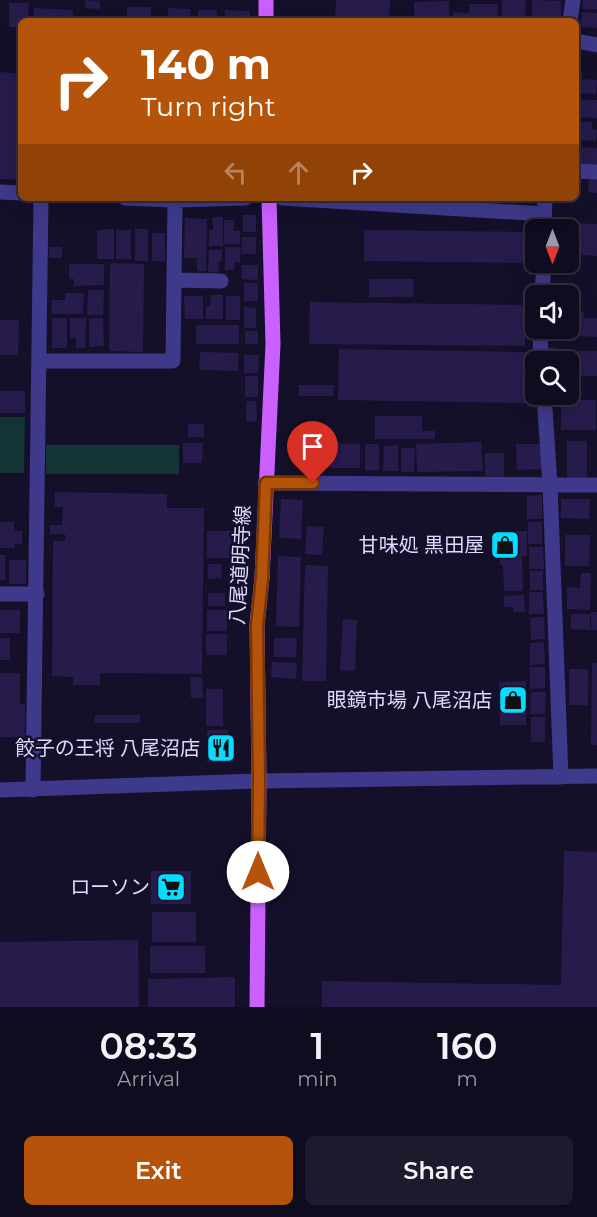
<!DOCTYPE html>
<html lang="en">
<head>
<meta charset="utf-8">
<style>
  :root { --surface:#100c20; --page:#1e1a2d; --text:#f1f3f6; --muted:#9c9ba5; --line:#302c3e; --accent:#b45309 }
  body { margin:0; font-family:Montserrat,"Noto Sans JP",sans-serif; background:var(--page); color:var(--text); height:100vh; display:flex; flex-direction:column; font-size:22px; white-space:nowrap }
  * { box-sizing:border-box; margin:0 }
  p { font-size:20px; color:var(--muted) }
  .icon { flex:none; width:33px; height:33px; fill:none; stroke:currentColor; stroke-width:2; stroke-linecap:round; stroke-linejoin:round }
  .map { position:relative; height:1007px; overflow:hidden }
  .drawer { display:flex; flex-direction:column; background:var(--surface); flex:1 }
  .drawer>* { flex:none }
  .top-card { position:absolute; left:18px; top:18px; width:561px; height:183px; border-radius:9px; box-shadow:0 6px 24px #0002,0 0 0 2px var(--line); background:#b45309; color:#fff; overflow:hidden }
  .needle { width:39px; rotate:180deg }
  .buttons { position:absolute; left:525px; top:219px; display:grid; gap:12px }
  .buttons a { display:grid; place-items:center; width:54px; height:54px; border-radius:9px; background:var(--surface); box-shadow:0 6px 24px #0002,0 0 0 2px var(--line); font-size:30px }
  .pin { position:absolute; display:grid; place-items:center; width:51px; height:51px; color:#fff; margin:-62px -26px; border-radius:50% 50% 50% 0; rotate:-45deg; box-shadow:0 0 6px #0007 }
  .pin .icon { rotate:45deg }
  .me { position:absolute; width:66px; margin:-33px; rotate:0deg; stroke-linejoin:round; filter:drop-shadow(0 0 4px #0008) }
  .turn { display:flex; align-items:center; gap:21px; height:126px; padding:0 24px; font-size:27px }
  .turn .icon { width:78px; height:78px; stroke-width:2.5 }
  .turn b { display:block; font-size:42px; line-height:51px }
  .lanes { display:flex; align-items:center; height:57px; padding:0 24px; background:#0003; justify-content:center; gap:30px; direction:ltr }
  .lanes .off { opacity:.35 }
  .eta { display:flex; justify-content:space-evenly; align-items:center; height:102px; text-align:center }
  .eta b { font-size:36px; font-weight:600; line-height:42px }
  .primary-button { display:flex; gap:12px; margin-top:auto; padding:12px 24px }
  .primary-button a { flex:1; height:69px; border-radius:9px; background:var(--accent); color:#fff; font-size:24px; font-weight:600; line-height:69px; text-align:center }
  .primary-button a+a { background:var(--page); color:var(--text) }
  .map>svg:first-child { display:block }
  .green { fill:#123434 }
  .building { fill:#271b4c }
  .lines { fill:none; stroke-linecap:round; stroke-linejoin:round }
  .minor { stroke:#3f398b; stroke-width:15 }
  .major { stroke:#ca60ff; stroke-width:15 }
  .route-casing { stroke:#753606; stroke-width:15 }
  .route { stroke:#b45309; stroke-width:10 }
  .labels { text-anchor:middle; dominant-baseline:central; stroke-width:5; stroke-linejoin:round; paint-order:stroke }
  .poi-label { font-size:20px; fill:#dfd9ff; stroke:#15102a; text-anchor:end }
  .street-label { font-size:20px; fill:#dfd9ff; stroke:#15102a }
</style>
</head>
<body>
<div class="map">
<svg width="597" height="1007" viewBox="0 0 597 1007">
  <rect width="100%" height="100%" fill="#15102a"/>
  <path class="green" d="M0 417H25L24 473H0Z
    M46 445H179V474H46Z"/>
  <path class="building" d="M86 0 100 1V9L85 8Z
    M336 0H390L389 21H335Z
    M502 0H526L525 19 502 18Z
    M532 0 561 1V21H532Z
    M583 0H597V9H582Z
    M449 1 450 21H414V2Z
    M9 3H29L28 21H21V27H9Z
    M469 4H498L497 21H453V12L469 13Z
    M127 7H151V21H127Z
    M34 8 73 10V21H34Z
    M168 8 190 9V21H168Z
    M198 10H217V21H198Z
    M225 10 250 11V21H225Z
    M582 12 597 13V28L581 27Z
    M0 72 21 74V180L0 179Z
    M576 72H582V79L597 80 596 94 576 93Z
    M578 100H597V118L576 117Z
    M576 122H592V129L597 130 596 141 576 140Z
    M578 147 597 148V167H577Z
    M589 178 597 179V193L588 192Z
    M467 198H495V205H467Z
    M243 215H256V232H243Z
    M212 217H223V246H209V230H213Z
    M185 218 207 219 206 271H197V258H184Z
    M224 220H234V231H240V244H224Z
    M573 223 597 224V256L571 254Z
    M114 229V259H97V230Z
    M135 229H148V261H135Z
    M116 230H131V259H116Z
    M364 230 528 232 527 263 364 261Z
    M152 233H165V261H152Z
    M242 237H256V254H242Z
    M49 247H62V258H49Z
    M225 247H241L240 263 235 262 234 270H225Z
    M209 250H222V261H219L218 272H208Z
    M110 263 144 264 143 352 109 351Z
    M69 264H104V285L74 286V279H69Z
    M242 265H258V280L242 279Z
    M369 279H413L414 297H369Z
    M244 283H258V301H244Z
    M88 290H104L103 315H87Z
    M65 293H84L83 314H51L52 300H65Z
    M211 295H223V319H206V306H210Z
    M184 296H203V319H185Z
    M226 296H240V320H226Z
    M310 302 525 305V346L309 344Z
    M244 307 256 308V328H244Z
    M568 311 584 312V318H597V337L577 336V330H568Z
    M52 318H67V348H52Z
    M70 318H86L85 348H76V338H70Z
    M103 318 104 346 89 347V319Z
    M0 320H19L18 355H0Z
    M196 325H239V344H196Z
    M245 331H258V344H245Z
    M546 347 558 348V362H545Z
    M339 349 528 352 527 403 338 400Z
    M562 351H597V376H568V362H562Z
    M200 352 238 353V371L199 370Z
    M244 355H259L258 373H244Z
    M245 376H258V397H245Z
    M299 385H334L333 396H299Z
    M0 391H25V413H0Z
    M561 400H596V430H561Z
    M246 401H256L257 421 246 422Z
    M375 416H422V431H435V439H375Z
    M188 424H204V437H188Z
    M567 441H587V479H567Z
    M481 442 483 471 417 472 416 444Z
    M183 443H203L202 463H183Z
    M307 443 360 444V468H319V459L307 458Z
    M365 444H379V470L365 471Z
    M516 444H541L542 469 517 470Z
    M398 445V471H383L384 446Z
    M401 448H415L414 472H401Z
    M485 453H504V477L485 476Z
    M55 492 167 494V508H204L202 674 100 673V685H73V677L52 676 53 541H65V534H50V525H62L63 507H55Z
    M542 495V519H527V496Z
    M281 499 303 500 301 539 279 538Z
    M561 499H590L589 519 561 518Z
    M0 522H14V531H22V544H15V548H0Z
    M528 522H542V544H528Z
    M307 526 324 527 322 555 305 554Z
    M207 531H237V558H207Z
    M527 531V556H522L523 591H504L503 565H500L499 532Z
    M565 535H590L589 566H565Z
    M529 547H543L544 569H529Z
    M0 555H5V580H0Z
    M278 556 301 557 299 627 276 626Z
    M9 560H26V584H9Z
    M229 563H237V579L228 578Z
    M208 564H221L222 578 208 579Z
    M305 565 328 566 326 681H302Z
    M530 571H543V590H530Z
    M581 573H591L590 610 567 609V587L580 588Z
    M529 592H543L544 614H529Z
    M208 593H225V606H208Z
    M524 595 525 612H513V607H504V596Z
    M0 610H20V633H0Z
    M207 610H227V631H207Z
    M591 612H597V630H591Z
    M571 614H590V630L571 629Z
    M544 617 545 639 531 640 530 618Z
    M343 619 357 620 355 671 340 670Z
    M206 634H227V655H206Z
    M0 638H10V660H0Z
    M274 638H297L296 657H274Z
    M544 642 545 664 530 665V643Z
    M272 662 297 663 296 679 271 677Z
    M592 663H597V745H591Z
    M530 667H545V688L530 689Z
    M569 669H588V705H569Z
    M0 673H20V704H25V737H0Z
    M190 677H202L203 698H191Z
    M526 681V725H500L499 682Z
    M206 689H223V726H206Z
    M531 692H546L545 714H530Z
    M95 715H140V723H95Z
    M531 717H545V742H531Z
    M207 730H228V762H207Z
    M564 851 597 852V1007H322V981L561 985Z
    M151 871H191V904H151Z
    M152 912H196V942H152Z
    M138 940 139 1007H0V942Z
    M150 946H205V973H150Z
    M235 977V1007H148V979Z"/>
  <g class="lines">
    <path class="minor" d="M570 21 573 0
      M576 41 597 45
      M576 171 597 172
      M0 192 21 193
      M125 198 175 200 245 198
      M282 198 544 214
      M544 230 545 198
      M174 280 221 281
      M542 296 544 262
      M540 328 541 362
      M39 361H173L175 200
      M544 394 550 485 561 777
      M265 483 597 485
      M0 594H37
      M0 790 259 781 597 776
      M33 790 41 198"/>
    <path class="major" d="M266 0V21
      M257 1007 259 781 257 625 262 578 273 344 269 198"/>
  </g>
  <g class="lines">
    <g class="route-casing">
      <path id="route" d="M258 872 259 781 257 626 262 578 266 483H313"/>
    </g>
    <use href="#route" class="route"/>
  </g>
  <defs>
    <g id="shop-square" transform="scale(1.5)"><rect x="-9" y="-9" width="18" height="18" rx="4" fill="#05dcff" stroke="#15102a"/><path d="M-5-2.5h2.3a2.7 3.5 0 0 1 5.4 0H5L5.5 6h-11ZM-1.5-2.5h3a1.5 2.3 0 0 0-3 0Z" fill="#111"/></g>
    <g id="restaurant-square" transform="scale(1.5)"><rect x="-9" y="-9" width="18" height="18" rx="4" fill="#05dcff" stroke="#15102a"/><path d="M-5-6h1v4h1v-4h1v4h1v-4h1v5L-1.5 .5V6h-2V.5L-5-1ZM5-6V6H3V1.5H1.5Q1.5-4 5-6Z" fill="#111"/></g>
    <g id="supermarket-square" transform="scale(1.5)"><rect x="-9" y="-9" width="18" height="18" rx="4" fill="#05dcff" stroke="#15102a"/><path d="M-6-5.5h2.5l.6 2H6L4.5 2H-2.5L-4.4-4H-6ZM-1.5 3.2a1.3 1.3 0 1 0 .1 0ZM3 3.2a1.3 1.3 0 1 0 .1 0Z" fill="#111"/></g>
  </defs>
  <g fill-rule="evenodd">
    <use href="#shop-square" x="505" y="545"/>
    <use href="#shop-square" x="513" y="700"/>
    <use href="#restaurant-square" x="221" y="748"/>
    <use href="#supermarket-square" x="171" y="887"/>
  </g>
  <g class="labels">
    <g class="poi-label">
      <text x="484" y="545">甘味処 黒田屋</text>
      <text x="492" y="700">眼鏡市場 八尾沼店</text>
      <text x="200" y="748">餃子の王将 八尾沼店</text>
      <text x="150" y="887">ローソン</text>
    </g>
    <g class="street-label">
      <text transform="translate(240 565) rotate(-87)">八尾道明寺線</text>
    </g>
  </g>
</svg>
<div class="buttons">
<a><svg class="needle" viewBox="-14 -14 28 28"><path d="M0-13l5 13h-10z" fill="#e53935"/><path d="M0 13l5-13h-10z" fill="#9c9ba5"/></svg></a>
<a><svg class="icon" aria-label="sound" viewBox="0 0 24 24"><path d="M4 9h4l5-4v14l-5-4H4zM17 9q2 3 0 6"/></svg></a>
<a><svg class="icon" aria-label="search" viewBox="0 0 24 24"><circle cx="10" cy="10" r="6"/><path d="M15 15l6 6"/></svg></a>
</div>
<div class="pin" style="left:313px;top:483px;background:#d93025"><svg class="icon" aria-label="arrive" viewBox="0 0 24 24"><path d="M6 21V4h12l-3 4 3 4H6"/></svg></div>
<svg class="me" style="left:258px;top:872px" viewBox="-20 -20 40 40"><circle r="19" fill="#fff"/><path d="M0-13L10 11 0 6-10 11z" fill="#b45309"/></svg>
<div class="top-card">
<div class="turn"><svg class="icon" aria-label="right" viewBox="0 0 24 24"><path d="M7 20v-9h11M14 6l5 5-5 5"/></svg><div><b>140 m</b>Turn right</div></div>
<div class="lanes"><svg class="icon off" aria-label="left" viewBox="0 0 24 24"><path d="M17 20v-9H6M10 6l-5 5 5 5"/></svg><svg class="icon off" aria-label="ahead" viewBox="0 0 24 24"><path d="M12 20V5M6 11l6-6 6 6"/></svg><svg class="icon" aria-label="right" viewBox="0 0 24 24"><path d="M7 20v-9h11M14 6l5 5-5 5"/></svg></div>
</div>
</div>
<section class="drawer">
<div class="eta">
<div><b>08:33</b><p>Arrival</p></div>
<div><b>1</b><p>min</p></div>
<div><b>160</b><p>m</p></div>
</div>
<div class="primary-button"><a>Exit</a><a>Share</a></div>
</section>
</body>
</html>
